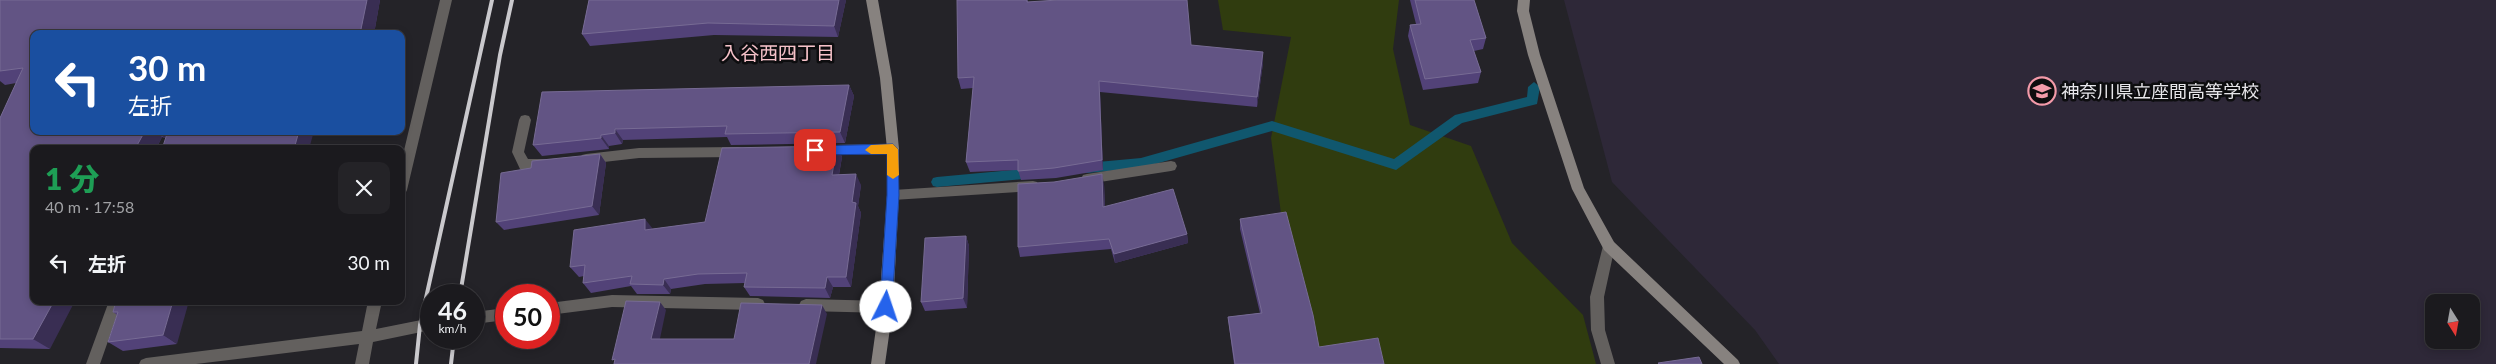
<!DOCTYPE html>
<html lang="ja">
<head>
<meta charset="utf-8">
<style>
  :root { --surface:#1b1a1e; --page:#242327; --text:#f1f3f6; --muted:#a0a1a4; --line:#39383c }
  body { margin:0; font-family:Lato,"Noto Sans JP",sans-serif; background:var(--page); color:var(--text); height:100vh; display:flex; flex-direction:column; font-size:19px; white-space:nowrap }
  * { box-sizing:border-box; margin:0 }
  p { font-size:16px; color:var(--muted) }
  .icon { flex:none; width:28px; height:28px; fill:none; stroke:currentColor; stroke-width:2; stroke-linecap:round; stroke-linejoin:round }
  .map { position:relative; flex:1; overflow:hidden }
  .drawer { position:absolute; left:30px; top:145px; width:375px; height:160px; display:flex; flex-direction:column; background:var(--surface); border-radius:10px; box-shadow:0 2px 8px #0003,0 0 0 1px var(--line) }
  .drawer>* { flex:none }
  .hud { position:absolute; left:30px; top:30px; width:375px; height:105px; border-radius:10px; box-shadow:0 2px 8px #0003,0 0 0 1px var(--line); background:#1a4fa0; color:#fff; overflow:hidden }
  .needle { width:32px; rotate:169deg }
  .fabs { position:absolute; left:2425px; top:294px; display:grid; gap:10px }
  .fabs a { display:grid; place-items:center; width:55px; height:55px; border-radius:10px; background:var(--surface); box-shadow:0 2px 8px #0003,0 0 0 1px var(--line); font-size:25px }
  .speed { position:absolute; left:420px; top:284px; display:flex; gap:10px; font-size:25px; font-weight:700; text-align:center }
  .speed>* { display:grid; place-content:center; width:65px; height:65px; border-radius:50%; background:var(--surface); box-shadow:0 2px 8px #0003,0 0 0 1px var(--line); line-height:1 }
  .speed small { font-size:12px; font-weight:400 }
  .speed .limit { border:8px solid #d22; background:#fff; color:#111 }
  .pin { position:absolute; display:grid; place-items:center; width:42px; height:42px; color:#fff; margin:-21px; border-radius:10px; box-shadow:0 2px 8px #0006 }
  .me { position:absolute; width:55px; margin:-28px; rotate:4deg; stroke-linejoin:round; filter:drop-shadow(0 0 4px #0008) }
  .turn { display:flex; align-items:center; gap:18px; height:105px; padding:0 15px; font-size:22px }
  .turn .icon { width:65px; height:65px; stroke-width:2.5 }
  .turn b { display:block; font-size:35px; line-height:42px }
  .round { display:grid; place-items:center; flex:none; width:52px; height:52px; border-radius:10px; background:var(--page) }
  .head { display:flex; align-items:center; justify-content:space-between; height:85px; padding:0 15px }
  h1 { font-size:30px; font-weight:800; line-height:38px; color:#1e9e55 }
  ul { padding:0; list-style:none }
  li { display:flex; align-items:center; gap:15px; height:65px; padding:0 15px }
  li div { flex:1 }
  li b { display:block; font-size:19px }
  li em { font-style:normal }
  .map>svg:first-child { display:block }
  .education { fill:#2e2838; fill-rule:evenodd }
  .green { fill:#303c0f }
  .lines { fill:none; stroke-linecap:round; stroke-linejoin:round }
  .stream { fill:#10576e; fill-rule:evenodd }
  .lane { fill:#63605e; fill-rule:evenodd }
  .street { fill:#63605e; fill-rule:evenodd }
  .secondary { fill:#87827f; fill-rule:evenodd }
  .rail { stroke:#cac9cd; stroke-width:4 }
  .wall { fill:#524278 }
  .shaded-wall { fill:#392e53 }
  .building { fill:#625484; stroke:#776b94 }
  .route { fill:#2563eb; stroke:#184099 }
  .slow { fill:#f59e0b }
  .labels { text-anchor:middle; dominant-baseline:central; stroke-width:5; stroke-linejoin:round; paint-order:stroke }
  .poi-label { font-size:18px; fill:#e7e6ea; stroke:#0d0d0f; text-anchor:start }
  .neighbourhood-label { font-size:19px; fill:#f6c2c9; stroke:#0d0d0f }
</style>
</head>
<body>
<div class="map">
<svg width="2496" height="364" viewBox="0 0 2496 364">
  <rect width="100%" height="100%" fill="#242328"/>
  <path class="education" d="M1564 0H2496V364H1779L1755 330 1612 182ZM2434 302H2471V340H2434Z"/>
  <path class="green" d="M1218 0H1399L1393 49 1410 125 1471 146 1512 243 1583 315 1596 364H1301L1271 138 1291 37 1223 30Z"/>
  <g class="lines">
    <path class="stream" d="M1534 82 1540 87 1537 104 1462 123 1396 170 1272 131 1141 168 1087 173 1083 172 1081 168 1083 164 1087 163 1141 158 1272 121 1394 159 1455 115 1527 97 1528 87Z
      M1034 168 1038 169 1040 173 1038 177 1034 178 937 187 933 186 931 182 933 178 937 177Z"/>
    <path class="lane" d="M525 115 529 116 531 120 524 152 528 159H552L554 163 552 167 524 170 520 169 512 152 519 120 521 116Z
      M893 144 897 145 899 149 897 153 893 154 823 155 819 154 817 150 819 146 823 145Z
      M738 147 742 148 744 152 742 156 738 157 639 158 586 164 582 163 580 159 582 155 586 154 639 148Z
      M1171 161 1175 162 1177 166 1175 170 1171 171 1087 184 1083 183 1081 179 1083 175 1087 174Z
      M1033 181 1037 182 1039 186 1037 190 1033 191 893 200 889 199 887 195 889 191 893 190Z
      M109 301H122L100 364H86Z"/>
    <path class="street" d="M440 0H452L407 190 405 194 401 195V163Z
      M1609 240 1614 242 1615 246 1604 297 1605 330 1615 364H1601L1591 330 1590 297 1603 246 1604 242Z
      M612 295 758 298 763 300 765 304 763 308 758 310 612 307 549 315V303Z
      M806 299 886 301 891 303 893 307 891 311 886 313 806 311 801 309 799 305 801 301Z
      M368 301H382L376 329 431 318V330L373 342 369 364H355L359 344 196 364H139L141 360 146 358 362 331Z
      M506 308V320L474 324V312Z"/>
    <path class="secondary" d="M866 0H878L892 78 899 149V195L893 307 885 364H871L879 307 887 195V149L880 78Z
      M1518 0H1530L1529 11 1540 55 1584 188 1614 242 1738 360 1740 364H1724L1604 250 1572 189 1528 55 1517 11Z"/>
    <path class="rail" d="M460 295 500 55 512 0
      M416 364 420 325 492 0
      M451 364 454 338"/>
  </g>
  <path class="wall" d="M0 0H380L374 34H34V131H314L165 138 162 137 156 149H34L50 349 0 348V118L16 83 5 85 0 81Z
    M589 0H846L838 37 714 35 590 46 582 34Z
    M1028 0V2L1191 45 1263 63 1257 107 1100 92 1103 170 1056 178 1021 180 1018 170 970 172 966 162 973 88 961 89 958 78Z
    M1410 0H1474L1486 38 1483 49 1474 51 1481 72 1478 83 1423 90 1408 36 1410 25 1416 24Z
    M849 85 854 96 845 143 731 145 727 137 623 140 622 144 609 146V149L542 156 533 145Z
    M837 146 842 157 839 175 861 185 858 206 861 213 851 287H833L830 298 750 296 744 287 745 283 705 284 671 289 670 294H637L631 286 591 293 583 283 584 276 579 277 570 267 652 229 705 222Z
    M600 154 606 163 599 215 504 230 496 222 531 168Z
    M1104 184 1105 207 1187 234 1188 243 1115 263 1111 249 1020 257 1018 247Z
    M1240 219 1319 347 1384 364H1234L1229 326 1228 317 1260 313 1240 229Z
    M966 236 969 246 967 308 925 311 921 302Z
    M116 301 177 344 123 351 108 342 117 315 113 312Z"/>
  <path class="shaded-wall" d="M367 0H380L374 34H360Z
    M839 0H846L838 37 834 26Z
    M1263 52V63L1257 107V97Z
    M1099 81 1100 92 1103 170 1102 160Z
    M849 85 854 96 845 143 840 132Z
    M615 129 623 140 622 144 615 133Z
    M145 131H155L162 137 156 149H135Z
    M157 131H169L166 139Z
    M299 131H314L309 149H294Z
    M601 135 609 146V149L601 138Z
    M837 146 842 157 837 185 832 175Z
    M600 154 606 163 599 215 592 206Z
    M856 174 861 185 858 206 861 213 851 287 846 277 852 202Z
    M1102 174 1104 184 1105 217 1103 207Z
    M645 219 653 229 645 230Z
    M1187 234 1188 243 1115 263 1114 254Z
    M966 236 969 246 967 308 963 298Z
    M827 277 833 287 830 298 825 288Z
    M664 279 671 289 670 294 663 285Z
    M54 301H75L50 349 33 339Z
    M173 301H189L177 344 163 335Z
    M660 302 666 310 658 348 651 339Z
    M822 305 827 314 816 364H809Z"/>
  <path class="building" d="M0 0H367L360 34H34V131H145L135 149H34V301H54L33 339H0V118L23 68 0 71Z
    M589 0H839L834 26 708 23 582 34Z
    M957 0H1027V2L1058 0H1187L1191 45 1263 52 1257 97 1099 81 1102 160 1054 168 1018 171V160L966 162 974 77 958 78Z
    M1415 0H1474L1486 38 1470 40 1481 72 1425 79 1410 25 1421 24Z
    M849 85 840 132 725 134 727 126 615 129V133L601 135V138L533 145 542 92Z
    M168 131H299L294 149H162Z
    M837 146 832 175 856 174 852 202 856 203 846 277H827L825 288 744 287 747 273 698 274 664 279 663 285 630 284 632 276 583 283 585 265 570 267 574 230 645 219V230L705 222 722 148Z
    M600 154 592 206 496 222 501 173 531 168 532 161Z
    M1102 174 1103 207 1173 189 1187 234 1114 254 1109 239 1018 247V184L1054 182Z
    M1286 212 1313 315 1319 347 1378 338 1384 364H1235L1228 317 1262 313 1240 219Z
    M966 236 963 298 921 302 925 238Z
    M116 301H173L163 335 108 342 118 312H113Z
    M626 301 660 302 651 339H734L741 303 822 305 809 364H614L615 359 612 360Z
    M1699 357 1702 364H1659L1658 363Z"/>
  <path class="route" d="M893 144 898 149 899 195 892 307 886 313 880 307 887 195V154L815 155 809 150 815 146Z"/>
  <path class="slow" d="M893 144 898 149 899 175 893 179 887 175V154H871L865 150 871 145Z"/>
  <defs>
    <g id="school-ring" transform="scale(1.4375)"><circle r="9.5" fill="#0d0d0f" stroke="#f39aa9" stroke-width="1.5"/><path d="M0-5L7-2L0 1L-7-2ZM-4 1L0 2.5L4 1V4Q0 6-4 4Z" fill="#f39aa9"/></g>
  </defs>
  <g fill-rule="evenodd">
    <use href="#school-ring" x="2042" y="91"/>
  </g>
  <g class="labels">
    <g class="poi-label">
      <text x="2061" y="91">神奈川県立座間高等学校</text>
    </g>
    <g class="neighbourhood-label">
      <text x="778" y="52">入谷西四丁目</text>
    </g>
  </g>
</svg>
<div class="fabs">
<a><svg class="needle" viewBox="-14 -14 28 28"><path d="M0-13l5 13h-10z" fill="#e53935"/><path d="M0 13l5-13h-10z" fill="#a0a1a4"/></svg></a>
</div>
<div class="speed"><div>46<small>km/h</small></div><div class="limit">50</div></div>
<div class="pin" style="left:815px;top:150px;background:#d93025"><svg class="icon" aria-label="arrive" viewBox="0 0 24 24"><path d="M6 21V4h12l-3 4 3 4H6"/></svg></div>
<svg class="me" style="left:886px;top:307px" viewBox="-20 -20 40 40"><circle r="19" fill="#fff"/><path d="M0-13L10 11 0 6-10 11z" fill="#2563eb"/></svg>
<div class="hud">
<div class="turn"><svg class="icon" aria-label="left" viewBox="0 0 24 24"><path d="M17 20v-9H6M10 6l-5 5 5 5"/></svg><div><b>30 m</b>左折</div></div>
</div>
<section class="drawer">
<div class="head"><div><h1>1 分</h1><p>40 m · 17:58</p></div><a class="round"><svg class="icon" aria-label="close" viewBox="0 0 24 24"><path d="M6 6l12 12M18 6L6 18"/></svg></a></div>
<ul>
<li><svg class="icon" aria-label="left" viewBox="0 0 24 24"><path d="M17 20v-9H6M10 6l-5 5 5 5"/></svg><div><b>左折</b></div><em>30 m</em></li>
</ul>
</section>
</div>
</body>
</html>
